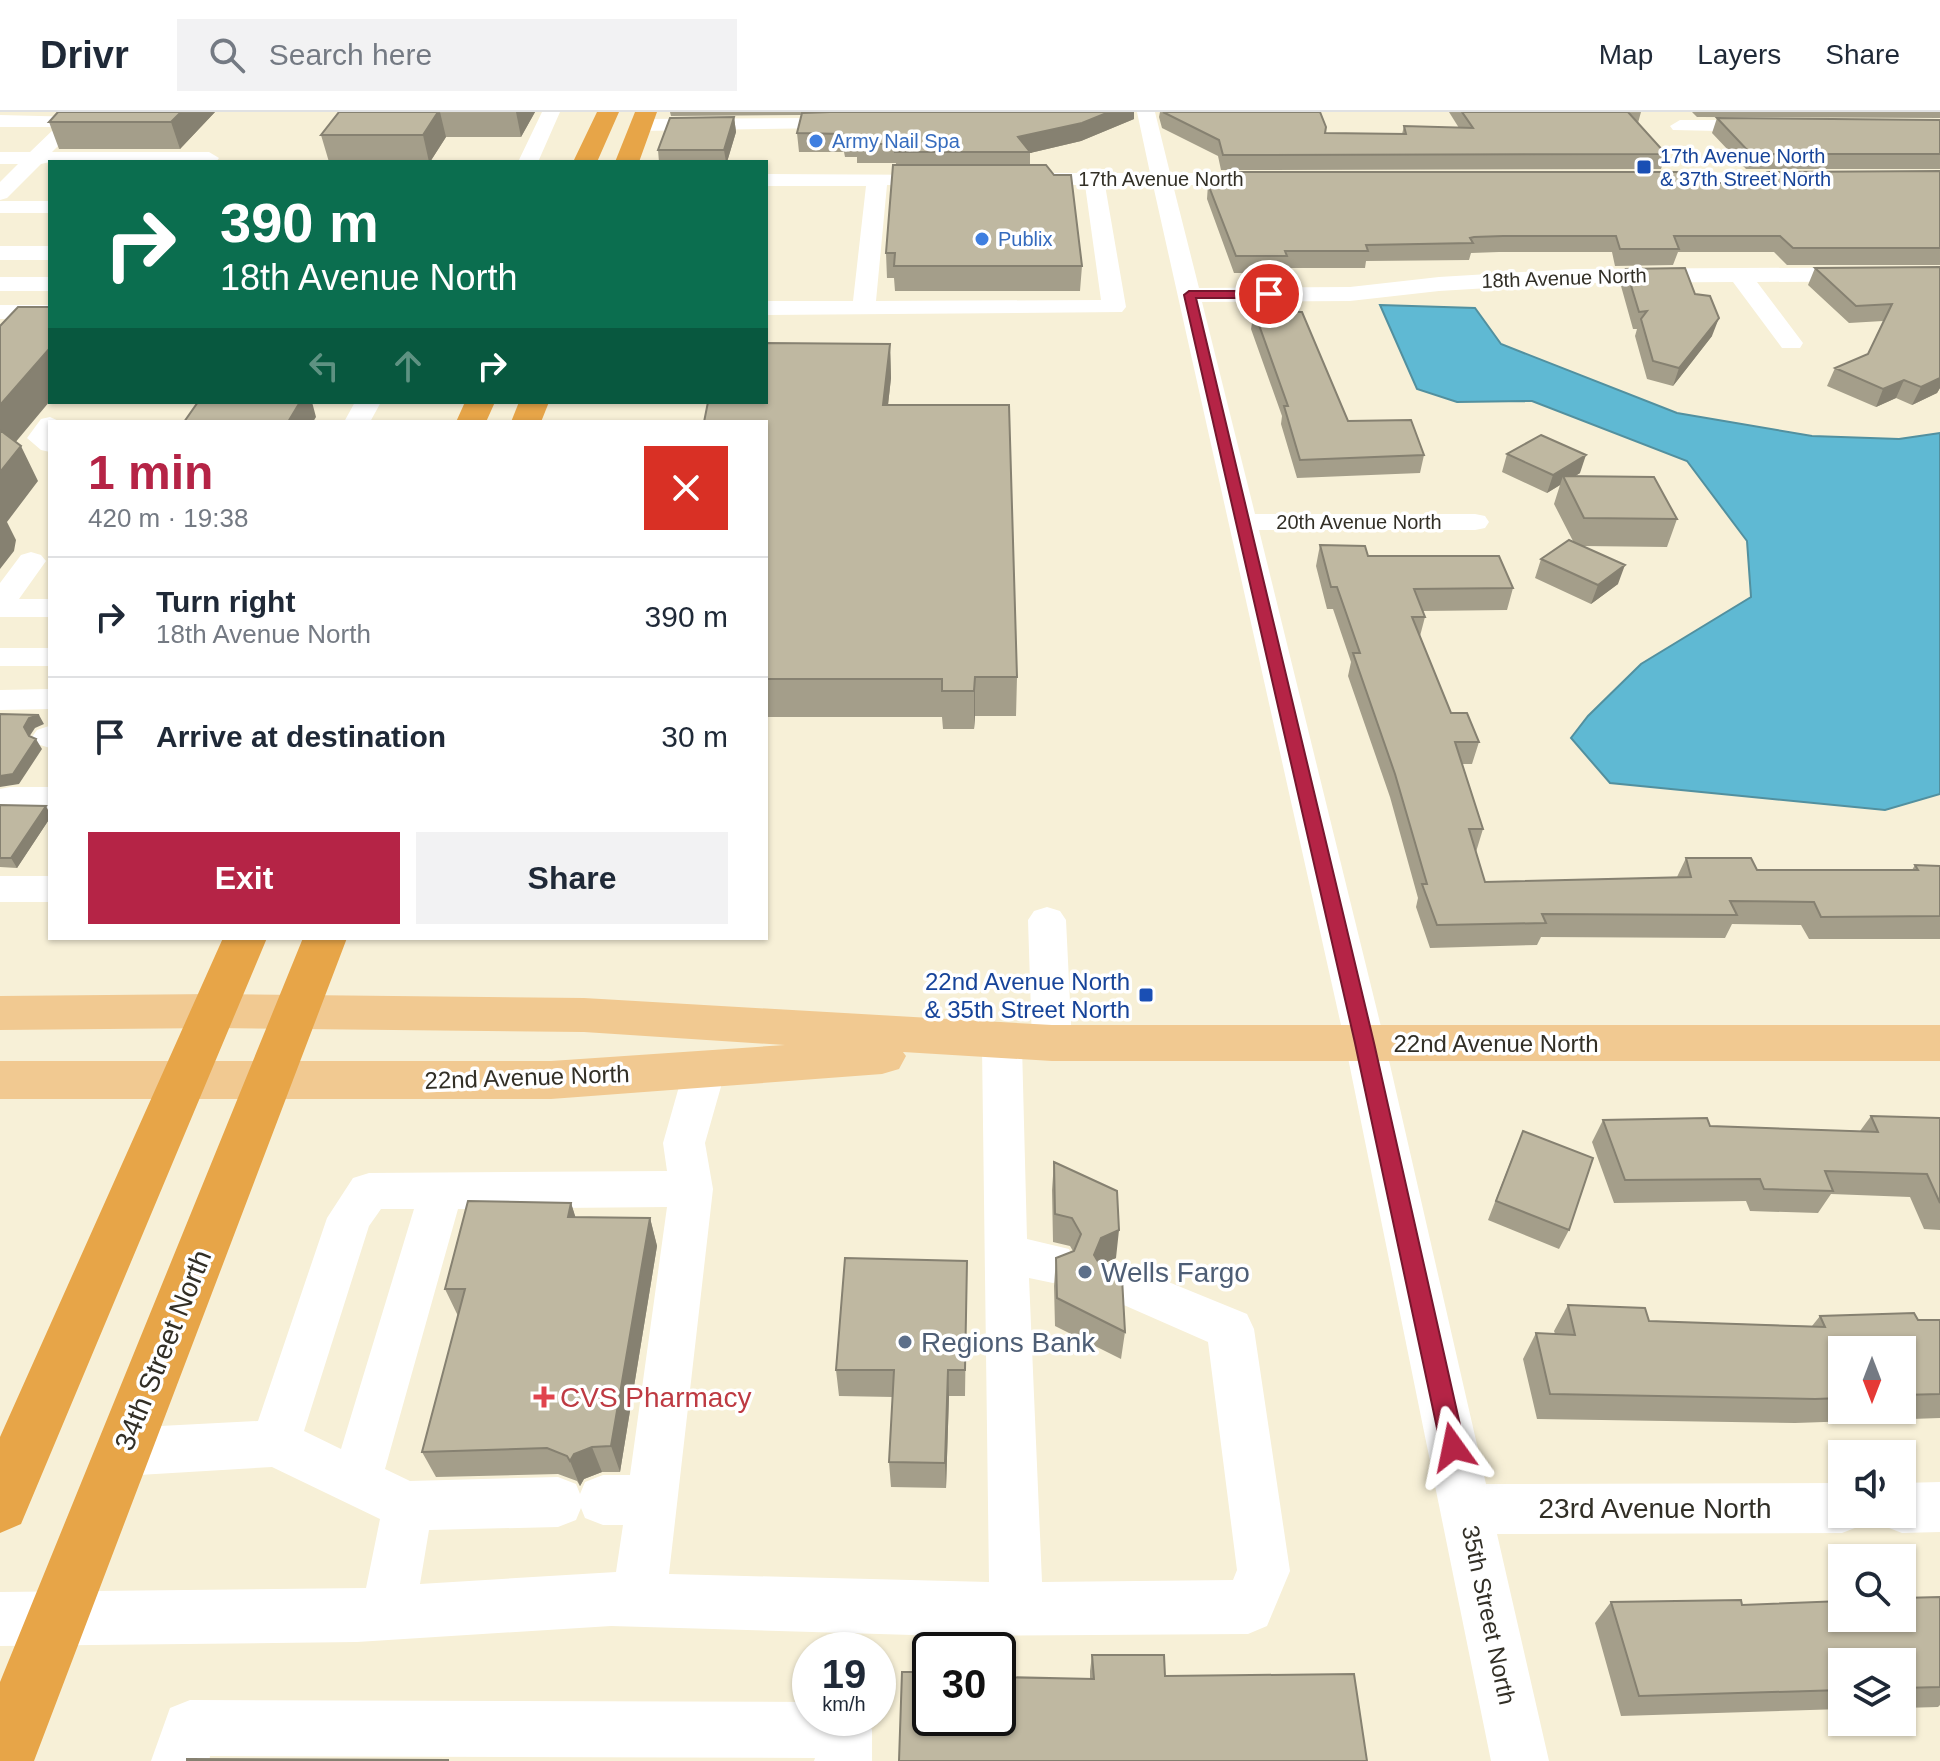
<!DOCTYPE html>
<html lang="en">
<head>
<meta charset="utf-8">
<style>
  :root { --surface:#fff; --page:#f2f2f3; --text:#1f2937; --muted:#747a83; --line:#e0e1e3; --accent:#b52446 }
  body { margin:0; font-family:Helvetica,sans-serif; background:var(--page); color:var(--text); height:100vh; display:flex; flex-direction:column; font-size:30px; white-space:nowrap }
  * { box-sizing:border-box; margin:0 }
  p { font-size:26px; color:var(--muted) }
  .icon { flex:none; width:44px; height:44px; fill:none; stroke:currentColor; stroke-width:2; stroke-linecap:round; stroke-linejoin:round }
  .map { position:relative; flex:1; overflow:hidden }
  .details { position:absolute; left:48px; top:308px; width:720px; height:520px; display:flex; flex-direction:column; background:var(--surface); border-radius:0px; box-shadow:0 2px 6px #0004 }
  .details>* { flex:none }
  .banner { position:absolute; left:48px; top:48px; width:720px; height:244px; border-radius:0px; box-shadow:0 2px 6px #0004; background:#0b6e4f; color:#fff; overflow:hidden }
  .needle { width:52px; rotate:180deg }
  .fabs { position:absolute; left:1828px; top:1224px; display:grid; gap:16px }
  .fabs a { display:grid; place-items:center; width:88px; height:88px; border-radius:0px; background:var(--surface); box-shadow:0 2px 6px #0004; font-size:40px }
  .speed { position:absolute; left:792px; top:1520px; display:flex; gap:16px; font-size:40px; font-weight:700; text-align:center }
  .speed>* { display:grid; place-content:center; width:104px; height:104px; border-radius:50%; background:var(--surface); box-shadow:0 2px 6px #0004; line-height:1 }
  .speed small { font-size:20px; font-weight:400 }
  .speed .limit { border:4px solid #111; border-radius:12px; background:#fff; color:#111 }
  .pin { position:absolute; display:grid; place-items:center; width:68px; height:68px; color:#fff; margin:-34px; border:4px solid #fff; border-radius:50%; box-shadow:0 2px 8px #0007 }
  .me { position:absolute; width:88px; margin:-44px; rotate:348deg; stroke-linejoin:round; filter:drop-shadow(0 0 6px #0008) }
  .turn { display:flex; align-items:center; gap:28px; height:168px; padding:0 40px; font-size:36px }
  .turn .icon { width:104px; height:104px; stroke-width:2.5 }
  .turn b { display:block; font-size:56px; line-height:68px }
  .lanes { display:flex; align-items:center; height:76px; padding:0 40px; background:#0003; justify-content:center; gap:40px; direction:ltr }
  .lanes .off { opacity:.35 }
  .round { display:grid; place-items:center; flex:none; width:84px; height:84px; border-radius:0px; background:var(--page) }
  .headline { display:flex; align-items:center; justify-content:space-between; height:136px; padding:0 40px }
  h1 { font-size:48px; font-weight:700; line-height:60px; color:var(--accent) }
  .cta { display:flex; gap:16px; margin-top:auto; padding:16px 40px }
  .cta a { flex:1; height:92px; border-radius:0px; background:var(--accent); color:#fff; font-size:32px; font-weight:700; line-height:92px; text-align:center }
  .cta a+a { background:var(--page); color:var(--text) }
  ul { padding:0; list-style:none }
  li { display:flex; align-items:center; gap:24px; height:120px; padding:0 40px; border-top:2px solid var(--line) }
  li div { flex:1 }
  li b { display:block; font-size:30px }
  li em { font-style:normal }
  header { display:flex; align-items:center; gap:48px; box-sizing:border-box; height:112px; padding:0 40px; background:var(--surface); border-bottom:2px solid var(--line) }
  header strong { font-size:38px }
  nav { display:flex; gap:44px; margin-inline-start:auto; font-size:28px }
  .search { width:560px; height:72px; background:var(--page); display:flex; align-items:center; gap:20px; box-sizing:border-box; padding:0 28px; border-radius:0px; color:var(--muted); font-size:30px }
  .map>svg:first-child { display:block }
  .water { fill:#5fb9d3; stroke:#52909f; stroke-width:2 }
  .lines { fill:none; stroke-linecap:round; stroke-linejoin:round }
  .minor { fill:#fff; fill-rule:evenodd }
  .major { fill:#f1c991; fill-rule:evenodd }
  .highway { fill:#e7a548; fill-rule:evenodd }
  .wall { fill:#a49e8a; fill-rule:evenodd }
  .shaded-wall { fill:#868171 }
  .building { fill:#bfb8a1; stroke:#868171; stroke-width:2 }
  .route { fill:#b52446; stroke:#76172e; stroke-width:2 }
  .shop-dot { fill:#3f7fe0; stroke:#fff; stroke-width:3 }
  .transit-dot { fill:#1a4fb4; stroke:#fff; stroke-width:3 }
  .service-dot { fill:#5c6f8a; stroke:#fff; stroke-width:3 }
  .health-dot { fill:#e0444e; stroke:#fff; stroke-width:3 }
  .labels { text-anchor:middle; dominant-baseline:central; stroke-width:7; stroke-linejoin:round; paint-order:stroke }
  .far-shop-label { font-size:20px; fill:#366cbe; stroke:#fff; text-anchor:start }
  .far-transit-label { font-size:20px; fill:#164399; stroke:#fff; text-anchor:start }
  .far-street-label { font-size:20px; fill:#322f26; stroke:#fff }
  .transit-label { font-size:24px; fill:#164399; stroke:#fff; text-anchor:end }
  .street-label { font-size:24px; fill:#322f26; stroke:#fff }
  .near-service-label { font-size:28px; fill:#4e5e75; stroke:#fff; text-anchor:start }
  .near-street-label { font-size:28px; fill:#322f26; stroke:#fff }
  .near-health-label { font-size:28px; fill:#be3a42; stroke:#fff; text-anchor:start }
</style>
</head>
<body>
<header>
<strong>Drivr</strong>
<div class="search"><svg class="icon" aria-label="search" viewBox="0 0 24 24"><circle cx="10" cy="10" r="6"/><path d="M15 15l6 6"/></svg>Search here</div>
<nav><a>Map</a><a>Layers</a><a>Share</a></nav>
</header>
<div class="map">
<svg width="1940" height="1649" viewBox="0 0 1940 1649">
  <rect width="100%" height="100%" fill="#f7f0d7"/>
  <path class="water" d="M1380 193 1475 196 1501 232 1677 301 1812 324 1899 327 1940 321V682L1885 698 1610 671 1571 626 1588 604 1641 552 1751 485 1747 429 1687 349 1532 289 1457 290 1417 277Z"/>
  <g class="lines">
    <path class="minor" d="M542 0H560L538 50H518Z
      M816 0H834L829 16 640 19 630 13 640 7 814 6Z
      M1137 0H1155L1170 61H1279L1289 67 1279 73H1173L1199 176 1350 175 1439 165 1574 157 1940 155V169L1757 170 1803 231 1800 236H1782L1733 170 1574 171 1439 179 1350 189 1202 190 1255 402H1475L1485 404 1489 410 1485 416 1475 418H1259L1385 931 1486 1372 1842 1371V1402H1865L1860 1414 1842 1421 1497 1422 1549 1649H1491L1345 931 1153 73H1105L1126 195 1122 200 766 203V189H853L866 74H766V62L950 63 953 67 943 73H887L876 189 1101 188 1085 73H1021L1011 67 1021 61H1150Z
      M0 3 79 5 81 9 79 13 52 40H209L219 46 216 50H50L41 52 7 86 0 88V70L18 52H0V40H30L56 15H0Z
      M1680 8H1765L1775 14 1765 20 1673 18 1670 14Z
      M1815 60 1825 66 1822 70 1637 73 1627 67 1637 61Z
      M0 89H50V101H0Z
      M0 134H50V148H0Z
      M0 165H50V179H0Z
      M0 193H50V207H0Z
      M355 290H381L370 310H344Z
      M50 305 61 310H50V340L41 338 27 326 41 307Z
      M31 440 41 443 46 449 19 487H50V505H0V471L21 443Z
      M0 536H50V554H0Z
      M50 577V597L0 598V578Z
      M49 614 50 636 37 632 32 625 37 618Z
      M10 675H50V697L0 695V677Z
      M0 764H50V790H0Z
      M1047 795 1060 799 1066 808 1072 931 1066 942 1052 947 1038 942 1032 931 1028 808 1034 799Z
      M1002 918 1016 923 1022 934 1027 1127 1069 1137 1076 1151 1069 1165 1053 1171 1029 1166 1042 1470 1233 1468 1237 1458 1208 1230 1101 1183 1094 1169 1101 1155 1117 1149 1247 1202 1254 1217 1290 1459 1267 1514 1248 1522 946 1524 611 1514 357 1530 0 1534V1480L366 1476 380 1407 272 1355 122 1364 104 1357 97 1340 104 1323 122 1316 258 1309 327 1106 353 1066 369 1061 667 1059 663 1031 684 957 690 946 705 941 720 946 726 957 705 1031 713 1077 669 1462 989 1470 982 934 988 923ZM667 1095 630 1363H603L585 1370 580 1382 576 1372 558 1365 410 1369 385 1357 458 1097ZM381 1097H414L341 1337 304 1319 369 1114ZM581 1396 585 1406 603 1413H623L616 1460 420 1472 429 1418 558 1415 576 1408Z
      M1940 1370V1420L1902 1421 1884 1414 1879 1402H1902V1371Z
      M190 1588 810 1590V1606H867L872 1618V1649H814L815 1646 210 1644 209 1649H151L170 1596Z"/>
    <path class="major" d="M214 882 584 886 1052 913H1940V949H1052L903 940 906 944 899 957 882 962 551 987H0V949H551L785 933 584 920 214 916 0 918V884Z"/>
    <path class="highway" d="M597 0H619L597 50H573Z
      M635 0H657L639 50H615Z
      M465 290H495L486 310H456Z
      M519 290H549L541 310H511Z
      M223 826H267L21 1412 0 1421V1325Z
      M303 826H347L34 1649H0V1570Z"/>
  </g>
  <path class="wall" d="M58 0H215L180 37H59L49 10Z
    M339 0H535L521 25H446L430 50H329L321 23Z
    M670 0H814L813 1 1134 7 1081 29 1030 41V53L1082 154 1080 179H895L894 166H887L886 141 896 51H857V45H845L844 40H799L797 21 802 3 671 4Z
    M1160 0H1320L1325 21 1402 22 1404 14 1459 16 1449 0H1641L1638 11 1666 42 1661 57 1221 58 1218 44 1162 16 1159 5Z
    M1692 0H1940V6L1697 5Z
    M734 5 736 20 727 50H659L658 38Z
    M1717 6 1940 8V57H1746L1712 21Z
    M1940 59V153H1787L1774 140H1678L1673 153 1615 154 1612 140H1499L1471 141 1469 148 1366 149 1365 156H1286L1285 161H1234L1207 87 1208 72 1226 71 1227 60 1693 71H1764L1768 60Z
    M1940 155V276L1937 281 1912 293 1896 286 1876 295 1827 274 1835 256 1868 242 1883 209 1849 211 1808 173 1815 156Z
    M1626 157 1695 182 1712 224 1673 274 1647 267 1635 224 1637 217H1633L1621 174Z
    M1254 199 1348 309 1424 343 1420 361 1297 366 1281 312 1282 304 1251 217Z
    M766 231 890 232 891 266 888 293 1017 565 1016 604H975L974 617H943L942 605H766Z
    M1507 342 1580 361 1575 364 1677 407 1667 435 1584 434 1618 472 1591 492 1535 466 1541 447 1573 429 1554 392 1560 373 1547 381 1502 360Z
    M1320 433 1368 444 1513 476 1507 498 1423 499 1425 505 1420 524 1451 601 1479 630 1472 652H1462L1483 717 1476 740 1485 770 1677 765 1686 746 1757 758H1912L1915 753 1940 754V827H1809L1801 813 1732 812 1725 826 1541 825 1537 833 1430 836 1416 795 1418 786 1390 685 1348 564 1351 550 1333 497H1327L1316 454Z
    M0 693 50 702V706L17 756 0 755Z
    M1871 1004 1940 1006V1118L1924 1117 1910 1085 1831 1082 1818 1101 1750 1099 1746 1089 1614 1091 1592 1030 1603 1008 1710 1014 1860 1019Z
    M1515 1038 1569 1118 1559 1137 1488 1108Z
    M1054 1050 1116 1146 1100 1153 1125 1220 1121 1247 1055 1214 1054 1174 1056 1146 1073 1139 1070 1134 1053 1130 1052 1078Z
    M571 1091 575 1105 650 1106 657 1134 620 1360H602L584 1367 580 1374 577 1369 558 1362 436 1365 422 1340 458 1204 445 1177Z
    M967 1149 965 1284H949L946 1376 891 1375 889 1350 893 1285 839 1284 836 1258Z
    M1568 1193 1649 1209 1812 1214 1820 1204 1940 1208V1306L1795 1311 1537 1307 1523 1247 1536 1221 1555 1222 1554 1219ZM1842 1238H1902V1298H1842Z
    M1940 1485V1593L1938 1595 1902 1596V1550H1842V1597L1621 1604 1595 1511 1611 1490 1742 1493Z
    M1092 1543 1165 1564 930 1606 1090 1567V1559Z"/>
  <path class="shaded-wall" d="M181 0H215L180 37 171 10Z
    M438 0H440L446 25 430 50H429L423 23Z
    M516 0H535L521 25Z
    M1109 0H1134V7L1081 29 1030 41 1018 25Z
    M734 5 736 20 727 50H726L724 38Z
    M1719 206 1712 224 1673 274 1679 256Z
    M890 232 891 266 884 328 883 293Z
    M50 236V289L4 344 0 337V293Z
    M1940 266V276L1937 281 1912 293 1921 275Z
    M1904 268 1896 286 1876 295 1883 277Z
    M300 290H312L316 305 313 310H288Z
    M21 334 38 369 7 410 16 428 14 439 0 457V360Z
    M1586 343 1580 361 1566 370 1563 364 1560 373 1547 381 1553 363Z
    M1625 453 1618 472 1591 492 1598 473Z
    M975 565V604L974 617V579Z
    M39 603 44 612 35 616 29 625 24 615 29 606Z
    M36 627 42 637 19 672 0 675V664Z
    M46 694 50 702V706L17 756 11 746Z
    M571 1091 580 1119 568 1105Z
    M650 1106 657 1134 620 1360 611 1334Z
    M1119 1118 1116 1146 1098 1154 1094 1143 1101 1126Z
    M948 1258 949 1284 946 1376 945 1351Z
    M592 1335 602 1360 584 1367 580 1374 570 1349 574 1342Z"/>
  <path class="building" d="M58 0H181L171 10H49Z
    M339 0H438L423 23H321Z
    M830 0H1109L1082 11 1018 25 1030 40H895L896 32H856V26L844 27 843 22 797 21 802 1Z
    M1163 0H1320L1326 15 1325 21 1406 22 1404 14 1473 16 1462 0H1628L1666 42 1223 43 1219 28Z
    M734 5 724 38H658L670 6Z
    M1717 6 1940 8V42H1751Z
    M893 53H1046L1054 63H1071L1082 154H894L895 141H886Z
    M1940 59V136H1793L1780 124H1674L1679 137H1620L1616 124H1503L1474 125 1470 126 1473 131 1366 133 1368 139H1285L1287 144H1236L1208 72 1230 71 1227 60H1682L1693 71H1764L1778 70 1768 60Z
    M1940 155V266L1921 275 1904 268 1883 277 1835 256 1868 242 1892 192 1856 194 1815 156Z
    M1685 156 1695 182 1710 184 1719 206 1679 256 1653 249 1641 207 1647 199 1639 200 1626 157Z
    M18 195H50V236L0 293V214Z
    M1254 199 1302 200 1348 309 1411 308 1424 343 1300 348 1284 294H1288Z
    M766 231 890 232 883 293H1009L1017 565H975L974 579H942V567H766V310H704L708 290H766Z
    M198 290H300L288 310H184Z
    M0 318 21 334 0 360Z
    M1541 323 1586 343 1553 363 1507 342Z
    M1563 364 1654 365 1677 407 1584 406Z
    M1569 428 1625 453 1598 473 1541 447Z
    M1320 433 1365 434 1368 444H1499L1513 476 1414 477 1425 505H1412L1451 601H1467L1479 630H1455L1483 717H1469L1485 770 1691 765 1686 746H1751L1757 758H1918L1915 753 1940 754V804L1821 805 1814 790 1730 789 1737 803 1542 802 1546 811 1437 813 1422 772H1427L1395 662 1353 541H1360L1337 475H1331Z
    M0 602 39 603 29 606 24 615 29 624 36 627 13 662 0 664Z
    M0 693 46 694 11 746H0Z
    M1871 1004 1940 1006V1091L1927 1062 1825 1059 1833 1079 1764 1077 1760 1067 1625 1068 1603 1008 1707 1006 1710 1014 1878 1020Z
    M1523 1019 1593 1046 1569 1118 1496 1089Z
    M1054 1050 1117 1079 1119 1118 1101 1126 1094 1143 1103 1158 1122 1166 1125 1220 1057 1186 1056 1146 1074 1139 1081 1122 1072 1106 1055 1102Z
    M468 1089 571 1091 568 1105 650 1106 611 1334 592 1335 574 1342 570 1349 567 1344 547 1336 422 1340 465 1177H445Z
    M845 1146 967 1149 965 1258H948L945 1351 889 1350 894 1258H836Z
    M1568 1193 1645 1196 1649 1209 1825 1215 1820 1204 1914 1201 1918 1208H1940V1282L1902 1283V1238H1842V1286L1815 1287 1550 1282 1536 1221 1575 1223Z
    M1940 1485V1575L1902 1576V1550H1842V1578L1639 1584 1611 1490 1741 1488 1742 1493 1842 1489V1506H1902V1486Z
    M1092 1543H1164L1165 1564 1354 1562 1367 1649H899L902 1560H930V1606H998V1565L1094 1567Z
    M187 1647 449 1648 187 1649Z"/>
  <path class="route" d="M1189 179H1269L1275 182 1269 186H1196L1374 931 1465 1335 1462 1343 1453 1346 1445 1343 1441 1335 1355 931 1184 183Z"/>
  <g class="shop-dot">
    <circle cx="816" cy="29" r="8"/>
    <circle cx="982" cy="127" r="8"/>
  </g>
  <g class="transit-dot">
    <rect x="1636" y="47" width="16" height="16" rx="4"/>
    <rect x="1138" y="875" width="16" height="16" rx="4"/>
  </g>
  <g class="service-dot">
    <circle cx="1085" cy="1160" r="8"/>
    <circle cx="905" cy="1230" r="8"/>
  </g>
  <path class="health-dot" d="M540 1273h8v8h8v8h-8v8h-8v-8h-8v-8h8z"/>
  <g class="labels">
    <g class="far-shop-label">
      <text x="832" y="29">Army Nail Spa</text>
      <text x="998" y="127">Publix</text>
    </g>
    <g class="far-transit-label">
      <text x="1660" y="44">17th Avenue North<tspan x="1660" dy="23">&amp; 37th Street North</tspan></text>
    </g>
    <g class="far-street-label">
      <text x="1161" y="67">17th Avenue North</text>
      <text transform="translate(1564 166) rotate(-2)">18th Avenue North</text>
      <text x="1359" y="410">20th Avenue North</text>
    </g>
    <g class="transit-label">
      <text x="1130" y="869">22nd Avenue North<tspan x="1130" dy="28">&amp; 35th Street North</tspan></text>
    </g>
    <g class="street-label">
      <text x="1496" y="931">22nd Avenue North</text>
      <text transform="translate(527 965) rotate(-2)">22nd Avenue North</text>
      <text transform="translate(1489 1503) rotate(78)">35th Street North</text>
    </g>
    <g class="near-service-label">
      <text x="1101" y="1160">Wells Fargo</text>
      <text x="921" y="1230">Regions Bank</text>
    </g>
    <g class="near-street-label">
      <text transform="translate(163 1238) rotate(-68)">34th Street North</text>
      <text x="1655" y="1396">23rd Avenue North</text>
    </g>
    <g class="near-health-label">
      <text x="560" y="1285">CVS Pharmacy</text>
    </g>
  </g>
</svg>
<div class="fabs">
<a><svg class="needle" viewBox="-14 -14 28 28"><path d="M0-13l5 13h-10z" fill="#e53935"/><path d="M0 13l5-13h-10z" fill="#747a83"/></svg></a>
<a><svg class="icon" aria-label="sound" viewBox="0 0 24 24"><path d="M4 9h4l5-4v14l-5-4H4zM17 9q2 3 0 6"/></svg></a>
<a><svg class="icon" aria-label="search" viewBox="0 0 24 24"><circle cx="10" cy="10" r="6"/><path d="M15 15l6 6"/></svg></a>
<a><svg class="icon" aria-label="layers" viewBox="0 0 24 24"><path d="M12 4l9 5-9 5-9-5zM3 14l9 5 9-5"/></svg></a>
</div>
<div class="speed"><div>19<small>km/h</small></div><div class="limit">30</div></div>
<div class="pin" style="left:1269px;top:182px;background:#d93025"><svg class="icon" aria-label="arrive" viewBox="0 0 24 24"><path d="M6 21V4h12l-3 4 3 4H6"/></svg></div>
<svg class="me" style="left:1453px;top:1335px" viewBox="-20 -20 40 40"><path d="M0-17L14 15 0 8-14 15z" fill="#b52446" stroke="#fff" stroke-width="4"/></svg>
<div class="banner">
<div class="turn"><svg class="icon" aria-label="right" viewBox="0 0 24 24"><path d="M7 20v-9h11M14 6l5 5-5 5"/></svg><div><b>390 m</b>18th Avenue North</div></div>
<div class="lanes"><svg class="icon off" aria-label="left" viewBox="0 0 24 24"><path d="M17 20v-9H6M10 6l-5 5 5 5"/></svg><svg class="icon off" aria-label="ahead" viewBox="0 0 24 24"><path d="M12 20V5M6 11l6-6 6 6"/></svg><svg class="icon" aria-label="right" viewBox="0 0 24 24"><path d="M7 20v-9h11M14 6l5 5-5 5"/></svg></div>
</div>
<section class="details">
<div class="headline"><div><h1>1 min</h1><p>420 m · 19:38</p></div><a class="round" style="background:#d93025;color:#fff"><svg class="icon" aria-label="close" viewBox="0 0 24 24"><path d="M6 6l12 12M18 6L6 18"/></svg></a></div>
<ul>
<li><svg class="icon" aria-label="right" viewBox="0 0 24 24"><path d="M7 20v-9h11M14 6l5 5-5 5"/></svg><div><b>Turn right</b><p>18th Avenue North</p></div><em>390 m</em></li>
<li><svg class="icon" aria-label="arrive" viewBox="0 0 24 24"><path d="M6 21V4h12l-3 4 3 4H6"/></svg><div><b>Arrive at destination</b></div><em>30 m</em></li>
</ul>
<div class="cta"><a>Exit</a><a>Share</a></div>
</section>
</div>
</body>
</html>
